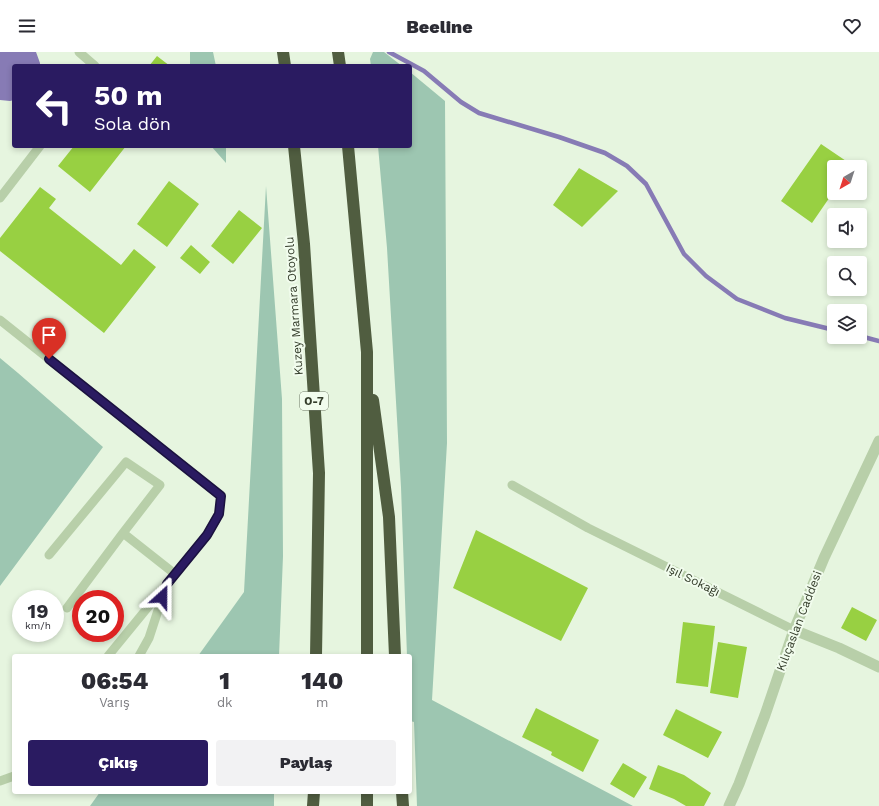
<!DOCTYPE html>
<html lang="tr">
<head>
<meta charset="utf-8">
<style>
  :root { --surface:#fff; --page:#f2f2f3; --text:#2b2b33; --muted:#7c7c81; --accent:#2a1b61 }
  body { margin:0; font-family:"Work Sans",sans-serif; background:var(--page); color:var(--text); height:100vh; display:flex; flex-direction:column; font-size:15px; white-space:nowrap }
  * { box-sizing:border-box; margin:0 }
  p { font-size:13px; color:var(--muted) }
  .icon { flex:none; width:22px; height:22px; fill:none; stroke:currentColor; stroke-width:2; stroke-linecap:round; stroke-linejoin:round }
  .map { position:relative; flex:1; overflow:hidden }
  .details { position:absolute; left:12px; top:602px; width:400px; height:140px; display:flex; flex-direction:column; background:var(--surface); border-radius:4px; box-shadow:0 2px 6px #0003 }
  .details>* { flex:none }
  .banner { position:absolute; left:12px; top:12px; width:400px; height:84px; border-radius:4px; box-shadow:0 2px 6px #0003; background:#2a1b61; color:#fff; overflow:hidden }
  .needle { width:26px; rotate:219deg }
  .controls { position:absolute; left:827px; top:108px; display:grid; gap:8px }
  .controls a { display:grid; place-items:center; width:40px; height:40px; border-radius:4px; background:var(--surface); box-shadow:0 2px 6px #0003; font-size:20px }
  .speed { position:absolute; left:12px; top:538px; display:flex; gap:8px; font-size:20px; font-weight:700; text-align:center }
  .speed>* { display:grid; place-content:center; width:52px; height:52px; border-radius:50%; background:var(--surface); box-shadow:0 2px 6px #0003; line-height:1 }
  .speed small { font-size:10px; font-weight:400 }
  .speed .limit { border:6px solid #d22; background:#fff; color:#111 }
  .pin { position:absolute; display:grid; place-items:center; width:34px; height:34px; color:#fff; margin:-41px -17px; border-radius:50% 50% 50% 0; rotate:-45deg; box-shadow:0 0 4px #0007 }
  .pin .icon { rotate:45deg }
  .me { position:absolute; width:44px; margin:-22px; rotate:24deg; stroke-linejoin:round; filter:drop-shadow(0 0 3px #0008) }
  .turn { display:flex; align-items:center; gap:14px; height:84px; padding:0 16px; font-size:18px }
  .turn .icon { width:52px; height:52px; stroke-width:2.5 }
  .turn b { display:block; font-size:28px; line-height:34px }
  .eta { display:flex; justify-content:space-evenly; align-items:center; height:68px; text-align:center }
  .eta b { font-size:24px; font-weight:800; line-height:28px }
  .action { display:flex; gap:8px; margin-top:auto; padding:8px 16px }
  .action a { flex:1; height:46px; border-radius:4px; background:var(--accent); color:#fff; font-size:16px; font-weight:800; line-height:46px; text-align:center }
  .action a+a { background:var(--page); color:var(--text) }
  header { display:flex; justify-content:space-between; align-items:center; height:52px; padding:0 16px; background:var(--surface); font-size:18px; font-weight:800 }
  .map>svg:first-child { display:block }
  .green { fill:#9dc6b1 }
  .water { fill:#877bb5 }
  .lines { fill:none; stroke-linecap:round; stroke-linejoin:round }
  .stream { stroke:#877bb5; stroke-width:4.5 }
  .building { fill:#98d042 }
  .service { stroke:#b8cfa9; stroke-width:9 }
  .minor { stroke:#b8cfa9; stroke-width:11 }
  .tertiary { stroke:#b8cfa9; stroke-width:11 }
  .motorway { stroke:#505d40; stroke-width:12 }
  .route-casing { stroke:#1b123f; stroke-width:10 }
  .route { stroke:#2a1b61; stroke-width:7 }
  .labels { text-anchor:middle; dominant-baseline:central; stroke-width:4; stroke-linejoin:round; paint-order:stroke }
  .shield { fill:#f1fced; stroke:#6c7664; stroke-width:1 }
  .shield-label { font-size:11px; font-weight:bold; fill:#333c2a }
  .street-label { font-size:12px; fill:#333c2a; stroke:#f1fced }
</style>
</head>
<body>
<header><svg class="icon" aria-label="menu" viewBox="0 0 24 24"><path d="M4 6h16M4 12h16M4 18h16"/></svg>Beeline<svg class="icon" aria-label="heart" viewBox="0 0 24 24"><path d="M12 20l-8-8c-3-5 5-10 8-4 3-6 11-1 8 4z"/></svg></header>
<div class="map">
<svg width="879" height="754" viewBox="0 0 879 754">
  <rect width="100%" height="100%" fill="#e6f5df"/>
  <path class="green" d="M190 0H213L216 14H190Z
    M373 0H384L402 14H371L370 7Z
    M410 20 445 49 447 391 432 648 633 754H417L414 670 410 669V604H407L401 435 387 196 378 94H410Z
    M211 94H226V111Z
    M266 134 282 347 283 504 279 604H198L244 540Z
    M0 306 18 321 103 395 0 534Z
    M100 740H274V754H90Z"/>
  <path class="water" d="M0 0H36L40 11V14H14V48L10 49 0 48Z"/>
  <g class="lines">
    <path class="stream" d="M389 0 424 19 461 50 479 61 559 85 605 101 627 114 646 132 684 202 706 224 737 247 785 266 834 278
      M860 284 879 289"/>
  </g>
  <path class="building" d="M157 4 170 14H149Z
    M821 92 852 113 851 115H834V139L812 171 781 149Z
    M74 94H126L90 140 58 114Z
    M579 116 618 139 582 175 553 153Z
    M169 129 199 152 167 195 137 172Z
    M40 135 56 147 49 156 121 213 134 197 156 215 104 281 0 199V186Z
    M239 158 262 176 233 212 211 194Z
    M191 193 210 210 200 222 180 206Z
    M476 478 588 536 561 589 453 536Z
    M852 555 877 568 866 589 841 576Z
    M683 570 715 574 708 635 676 631Z
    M718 590 747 595 738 646 710 641Z
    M536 656 599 688 583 720 551 703 552 700 522 685Z
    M676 657 722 680 708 706 663 683Z
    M623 711 647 725 634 746 610 732Z
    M658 713 684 723 711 741 704 754H686L674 747 649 737Z"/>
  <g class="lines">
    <path class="service" d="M79 0 95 14
      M0 146 40 94
      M0 268 221 444 219 462 207 483 108 604
      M512 433 588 476 794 578
      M49 503 126 410 160 433 123 481
      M67 556 123 481 175 522
      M139 604 149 586 165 537
      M0 729 14 724"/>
    <path class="minor" d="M794 578 839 596 879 615"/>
    <path class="tertiary" d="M729 754 739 732 765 663 794 578 824 506 879 389"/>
    <path class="motorway" d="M283 0 285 14
      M338 0 340 14
      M294 94 304 192 319 421 316 604
      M348 94 367 300V604
      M373 348 389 465 395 604
      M402 740 403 754
      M313 754 314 740
      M367 754V740"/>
  </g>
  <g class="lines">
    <g class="route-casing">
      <path id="route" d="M49 307 221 444 219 462 207 483 167 532 162 545"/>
    </g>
    <use href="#route" class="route"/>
  </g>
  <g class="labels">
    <rect class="shield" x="300" y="340" width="28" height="18" rx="3"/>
    <g class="shield-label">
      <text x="314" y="349">O-7</text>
    </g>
    <g class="street-label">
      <text transform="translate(294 254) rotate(-94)">Kuzey Marmara Otoyolu</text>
      <text transform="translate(693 528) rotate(26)">Işıl Sokağı</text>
      <text transform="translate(799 569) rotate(-69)">Kılıçaslan Caddesi</text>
    </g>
  </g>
</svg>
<div class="controls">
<a><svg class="needle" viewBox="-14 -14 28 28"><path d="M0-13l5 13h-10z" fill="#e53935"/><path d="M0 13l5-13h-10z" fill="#7c7c81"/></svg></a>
<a><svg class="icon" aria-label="sound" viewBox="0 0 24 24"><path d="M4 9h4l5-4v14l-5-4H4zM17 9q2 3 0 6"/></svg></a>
<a><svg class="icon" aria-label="search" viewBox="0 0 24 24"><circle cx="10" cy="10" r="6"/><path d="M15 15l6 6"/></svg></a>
<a><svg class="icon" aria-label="layers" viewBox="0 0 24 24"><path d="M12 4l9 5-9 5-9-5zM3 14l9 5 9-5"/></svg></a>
</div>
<div class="speed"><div>19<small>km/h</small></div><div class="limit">20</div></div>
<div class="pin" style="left:49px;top:307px;background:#d93025"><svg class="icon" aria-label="arrive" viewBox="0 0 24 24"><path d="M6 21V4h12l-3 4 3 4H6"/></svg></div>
<svg class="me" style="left:162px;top:545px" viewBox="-20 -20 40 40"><path d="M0-17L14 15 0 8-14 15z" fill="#2a1b61" stroke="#fff" stroke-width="4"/></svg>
<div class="banner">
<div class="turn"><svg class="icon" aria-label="left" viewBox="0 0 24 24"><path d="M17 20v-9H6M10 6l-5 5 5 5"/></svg><div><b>50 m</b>Sola dön</div></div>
</div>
<section class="details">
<div class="eta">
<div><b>06:54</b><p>Varış</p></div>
<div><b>1</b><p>dk</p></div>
<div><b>140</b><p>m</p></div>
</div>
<div class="action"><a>Çıkış</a><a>Paylaş</a></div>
</section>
</div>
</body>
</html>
